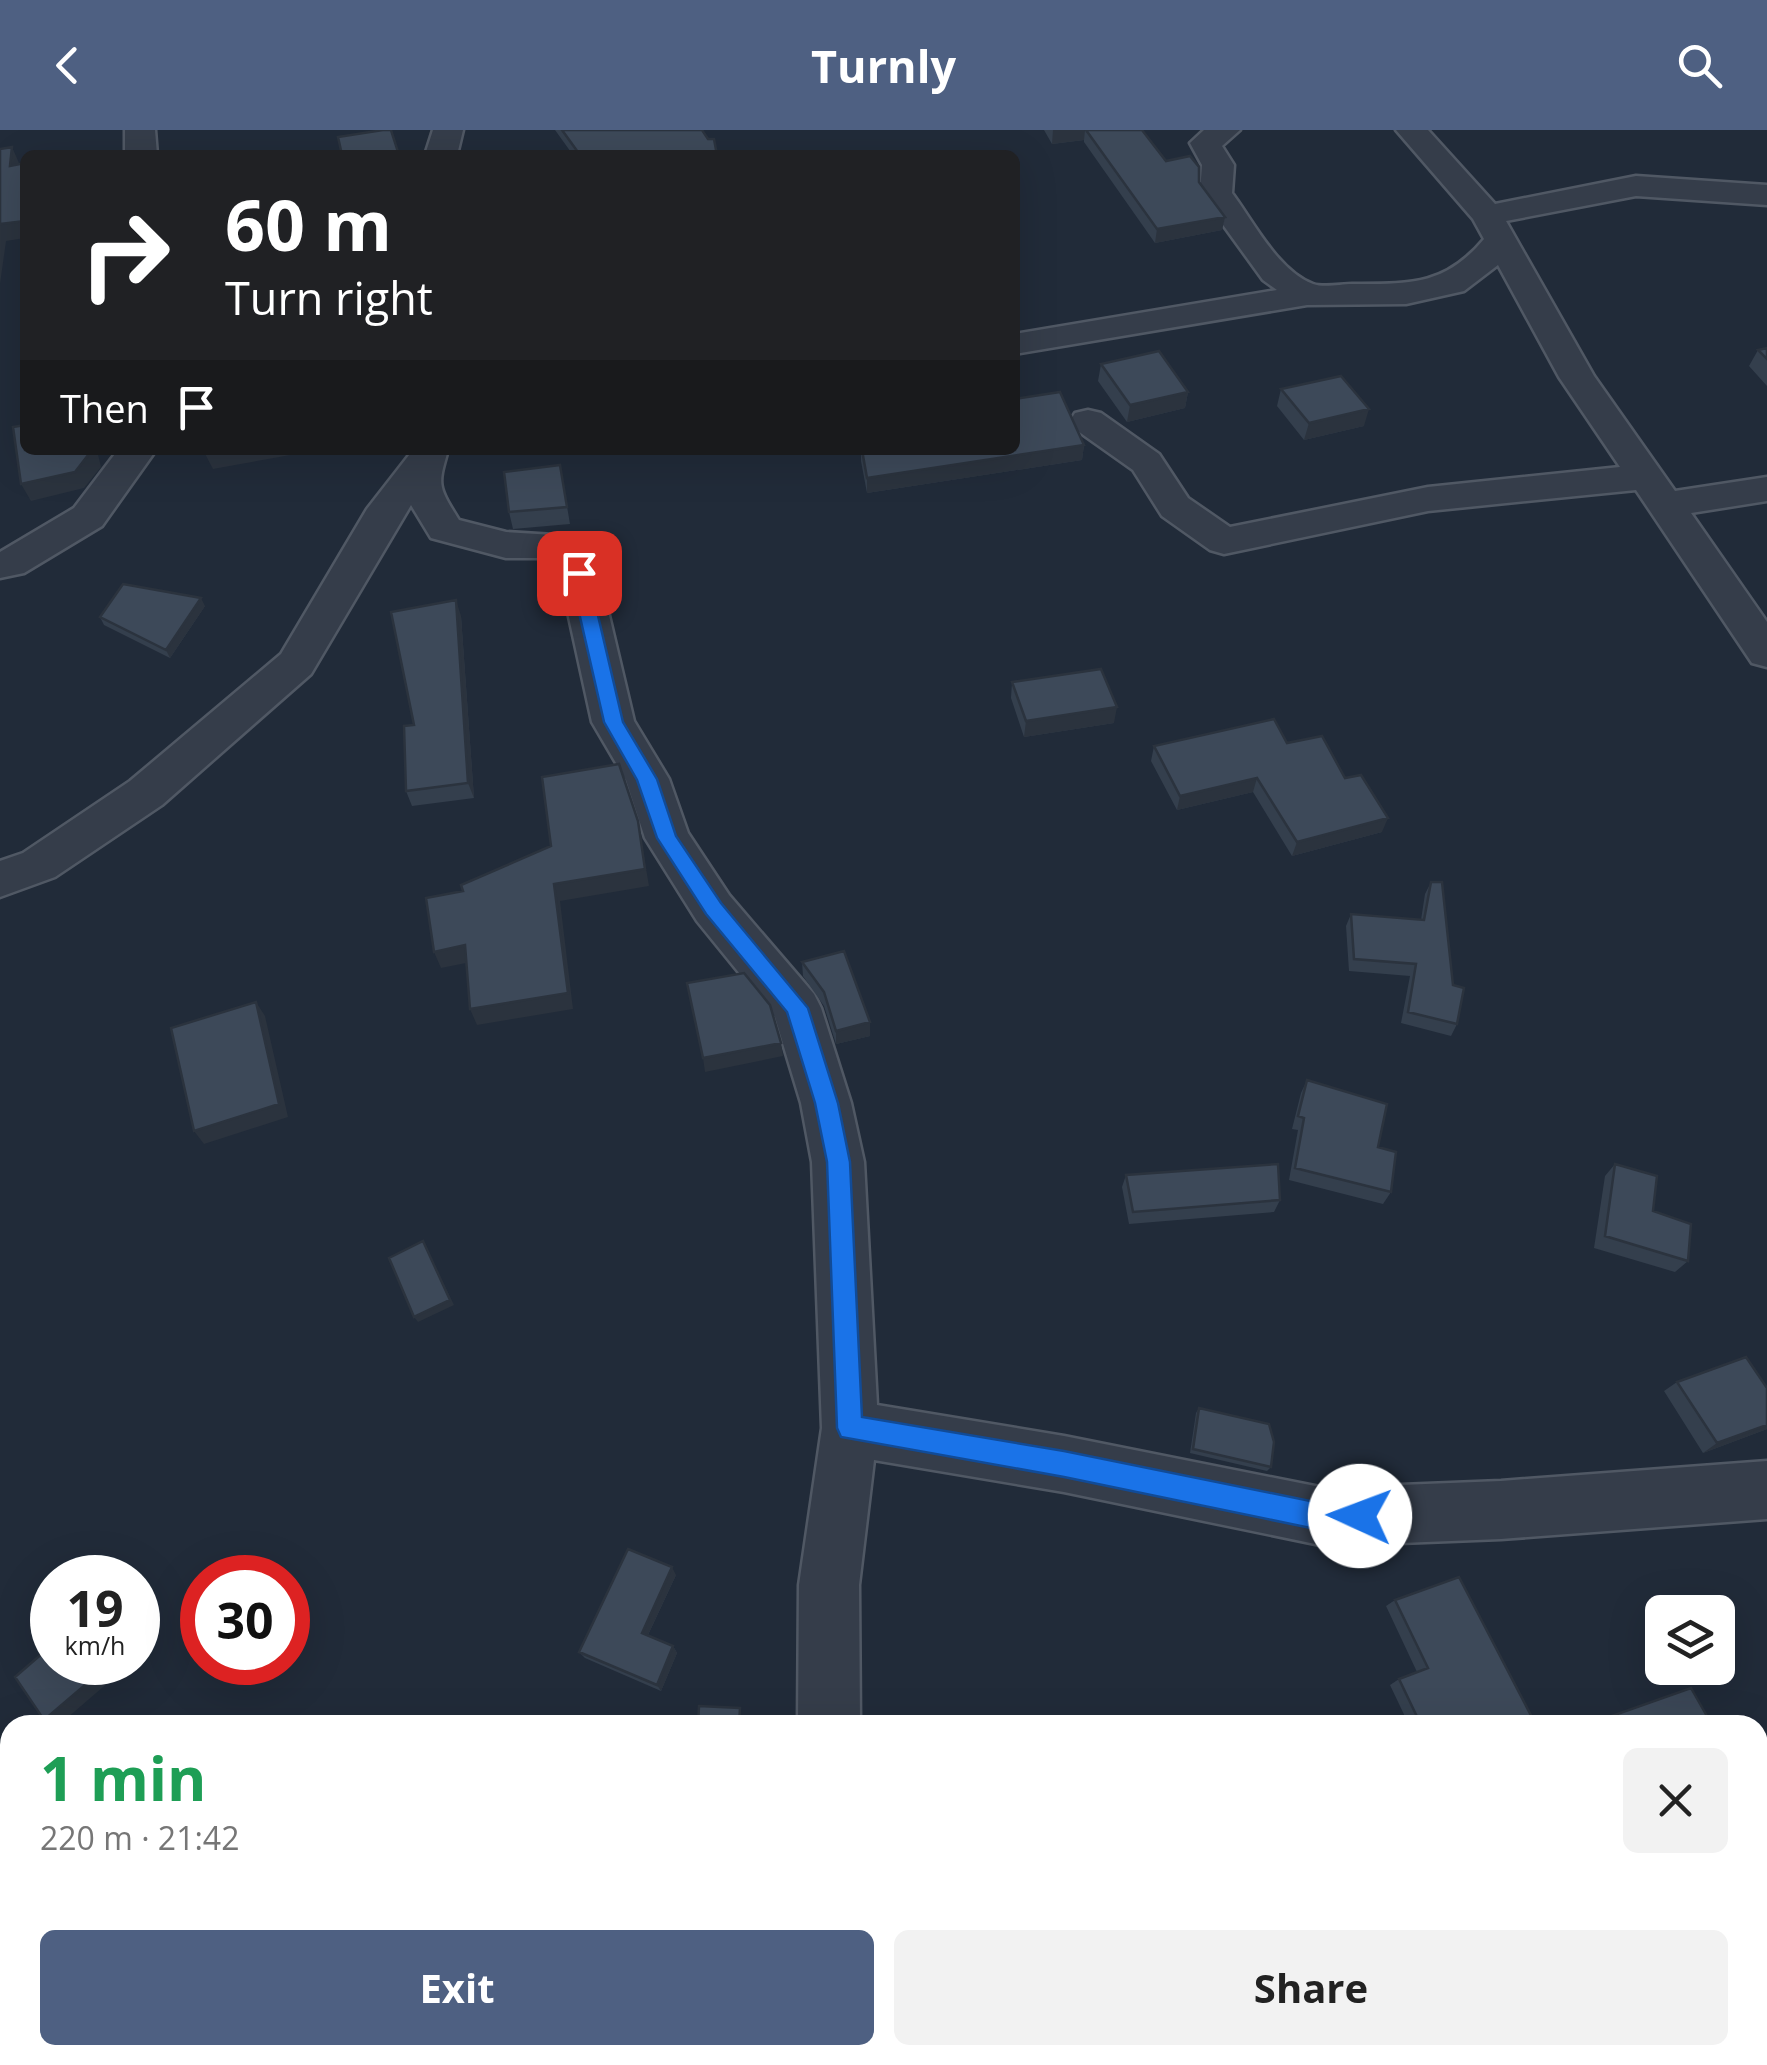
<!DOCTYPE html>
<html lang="en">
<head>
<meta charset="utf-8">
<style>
  :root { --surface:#fff; --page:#f2f2f2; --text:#222; --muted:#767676; --accent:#4e6082 }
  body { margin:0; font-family:"Open Sans",sans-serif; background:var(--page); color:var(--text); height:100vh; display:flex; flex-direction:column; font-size:38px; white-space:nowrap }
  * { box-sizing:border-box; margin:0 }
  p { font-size:32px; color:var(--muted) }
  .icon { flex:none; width:55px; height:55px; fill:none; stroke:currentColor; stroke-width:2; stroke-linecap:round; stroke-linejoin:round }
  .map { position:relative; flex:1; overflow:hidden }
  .side { position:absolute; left:0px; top:1585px; width:1768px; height:350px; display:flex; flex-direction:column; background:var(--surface); border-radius:30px 30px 0 0; box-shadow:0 10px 40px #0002 }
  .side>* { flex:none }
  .banner { position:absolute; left:20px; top:20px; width:1000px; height:305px; border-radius:15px; box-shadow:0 10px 40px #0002; background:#202124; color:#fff; overflow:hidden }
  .fabs { position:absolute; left:1645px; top:1465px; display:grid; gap:20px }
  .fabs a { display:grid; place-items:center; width:90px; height:90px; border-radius:15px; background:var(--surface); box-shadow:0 10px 40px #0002; font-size:50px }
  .speed { position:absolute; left:30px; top:1425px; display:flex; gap:20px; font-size:50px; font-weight:700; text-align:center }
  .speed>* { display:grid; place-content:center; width:130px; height:130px; border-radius:50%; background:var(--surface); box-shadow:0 10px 40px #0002; line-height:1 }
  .speed small { font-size:25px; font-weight:400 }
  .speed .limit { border:15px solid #d22; background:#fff; color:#111 }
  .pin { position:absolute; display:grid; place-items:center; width:85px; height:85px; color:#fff; margin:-42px; border-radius:20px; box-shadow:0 5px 15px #0006 }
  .me { position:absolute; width:110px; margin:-55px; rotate:272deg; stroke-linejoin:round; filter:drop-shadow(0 0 8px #0008) }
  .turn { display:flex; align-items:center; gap:35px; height:210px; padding:0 40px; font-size:45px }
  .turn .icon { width:130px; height:130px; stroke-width:2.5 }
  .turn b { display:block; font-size:70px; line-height:85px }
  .then { display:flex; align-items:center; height:95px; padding:0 40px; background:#0003; gap:20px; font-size:38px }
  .round { display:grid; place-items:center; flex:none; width:105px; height:105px; border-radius:15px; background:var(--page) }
  .head { display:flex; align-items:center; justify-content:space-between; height:170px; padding:0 40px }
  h1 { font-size:60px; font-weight:700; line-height:75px; color:#1e9e55 }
  .action { display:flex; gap:20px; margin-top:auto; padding:20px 40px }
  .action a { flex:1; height:115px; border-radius:15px; background:var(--accent); color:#fff; font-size:40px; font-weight:700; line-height:115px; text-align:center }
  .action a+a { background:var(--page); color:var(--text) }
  header { display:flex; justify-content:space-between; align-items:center; height:130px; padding:0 40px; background:var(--accent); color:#fff; font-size:45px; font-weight:700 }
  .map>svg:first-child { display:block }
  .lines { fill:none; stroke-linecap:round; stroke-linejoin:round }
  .minor-casing { stroke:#505864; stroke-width:5 }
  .path { stroke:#43565a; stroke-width:8; stroke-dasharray:9 9; stroke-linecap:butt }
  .minor { fill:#353d4a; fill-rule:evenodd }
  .wall { fill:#343f4d }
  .shaded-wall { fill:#2b333e }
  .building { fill:#3d4959; stroke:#2b333e; stroke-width:2.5 }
  .route { fill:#1a73e8; stroke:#114b97; stroke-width:2.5 }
</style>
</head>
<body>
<header><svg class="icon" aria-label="back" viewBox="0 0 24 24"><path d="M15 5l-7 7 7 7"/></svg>Turnly<svg class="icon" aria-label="search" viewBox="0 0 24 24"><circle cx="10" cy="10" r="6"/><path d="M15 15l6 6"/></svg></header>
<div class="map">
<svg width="1767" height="1935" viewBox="0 0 1767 1935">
  <rect width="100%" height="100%" fill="#212b39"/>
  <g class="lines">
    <g class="minor-casing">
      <path id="minor" d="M125 0H155L157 25H125Z
        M433 0H463L457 25H425Z
        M1204 0H1240L1222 16 1234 35 1232 63C1253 91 1278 141 1313 154 1324 158 1341 154 1352 154 1409 154 1445 156 1484 109L1473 89 1396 0H1428L1495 74 1636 46 1767 55V75L1636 66 1506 91 1594 246 1675 361 1767 347V371L1691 383 1767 492V537L1752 533 1636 360 1428 381 1224 424 1210 420 1162 386 1133 340 1075 299 1070 291 1075 283 1088 280 1101 283 1159 324 1188 368 1230 397 1428 357 1620 337 1559 247 1498 135 1464 161 1406 174 1307 175 1015 224V204L1277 160 1263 150 1200 63 1202 35 1190 13Z
        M118 320H156L102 396 24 443 0 448V422L74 378Z
        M413 320H448C438 355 437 355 459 390L506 402 570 406 599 443 634 591 669 649 688 703 729 765 814 864 821 878 851 973 864 1032 877 1275 1064 1306 1325 1358 1501 1351 1767 1331V1389L1501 1409 1325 1416 1064 1362 874 1330 859 1455 860 1595H798L799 1455 822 1298 812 1032 801 973 775 887 697 791 645 708 626 650 592 592 560 446 545 428H506L431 408 411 375 311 544 162 675 55 747 0 767V731L23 723 130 651 281 524 367 379Z
        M785 1925H855L854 1935H784Z"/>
    </g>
    <path class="path" d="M1148 1925 1149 1935"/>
    <use href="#minor" class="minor"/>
  </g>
  <path class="wall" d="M555 0H702L717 25H573Z
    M1044 0H1142L1166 31 1199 52 1225 87 1222 100 1155 113 1084 12V10L1052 14Z
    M1767 218V256L1749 236 1758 220Z
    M1101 234 1188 262 1185 278 1127 292 1098 251Z
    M1281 259 1364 296 1304 310 1277 276Z
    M1084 315 1082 330 867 363 861 331V320Z
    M560 335 570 394 513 399 509 382Z
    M205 476 170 528 104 495 100 487Z
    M461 486 474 668 412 676 406 661 414 595Z
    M1012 552 1114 593 1024 607 1011 568Z
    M1154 616 1345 648 1382 702 1292 726 1253 662 1177 680 1151 631Z
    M1431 752 1457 894 1451 906 1401 893 1410 846 1349 841 1346 796 1351 784 1421 790 1425 764Z
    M802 832 870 892V906L836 914 824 876 803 846Z
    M1307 950 1378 1017 1391 1062 1383 1074 1289 1050 1298 1000 1292 999 1301 963Z
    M1615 1034 1688 1131 1675 1142 1594 1118 1605 1046Z
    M1126 1045 1280 1070 1274 1082 1129 1094 1122 1057Z
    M1677 1252 1767 1258V1299L1703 1323 1664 1261Z
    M1199 1278 1271 1337 1267 1341 1190 1323 1196 1283Z
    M676 1445 648 1505 673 1516 677 1523 661 1561 585 1528 579 1522Z
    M1395 1470 1536 1595H1409L1390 1555 1399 1549 1417 1542 1386 1476Z
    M1230 1925H1348L1352 1935H1233Z"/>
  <path class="shaded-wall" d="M1053 0H1085L1084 10 1052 14Z
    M12 17 19 33 17 51 10 36Z
    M1225 87 1222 100 1155 113 1157 99Z
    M25 91V108L6 111 0 154V94Z
    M1188 262 1185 278 1127 292 1130 275Z
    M1369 279 1364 296 1304 310 1309 293Z
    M1084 315 1082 330 867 363V348Z
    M92 320H97L101 337 84 358 31 371 21 354Z
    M203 320H313V321L213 339Z
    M201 468 205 476 170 528 166 520Z
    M456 470 461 486 474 668 468 653Z
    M1117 577 1114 593 1024 607 1026 591Z
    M1257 648 1253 662 1177 680 1180 666Z
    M1388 688 1382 702 1292 726 1297 712Z
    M638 691 649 756 560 771 573 879 477 895 470 879 554 754Z
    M465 815 471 832 441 838 434 822Z
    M256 872 265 886 288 987 204 1014 194 1001Z
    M870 892V906L836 914V901Z
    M781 913 783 926 705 942 703 928Z
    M423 1111 454 1175 418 1192 414 1187Z
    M1767 1295V1299L1703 1323 1717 1313Z
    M672 1437 676 1445 646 1509 642 1503Z
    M138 1498 151 1516 138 1528Z
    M673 1516 677 1523 661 1561 657 1555Z
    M112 1532H132L59 1595 44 1590Z
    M0 1677 10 1685V1694L0 1686Z"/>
  <path class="building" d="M383 0H391L399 25H342L338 7Z
    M562 0H702L708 9H714L717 25H580Z
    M1086 0H1142L1166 31 1190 26 1199 37V52L1225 87 1157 99Z
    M12 17 10 36 25 33V91L0 94V19Z
    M1767 218V229L1758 220Z
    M1159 221 1188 262 1130 275 1101 234Z
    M1341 246 1369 279 1309 293 1281 259Z
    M1060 262 1084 315 867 348 862 320H1015V269Z
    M25 295V320H92L75 342 21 354 13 297Z
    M560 335 567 377 509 382 504 342Z
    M123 454 201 468 166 520 100 487Z
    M456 470 468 653 406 661 404 596 414 595 391 482Z
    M1101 539 1117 577 1026 591 1012 552Z
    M1274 589 1287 613 1322 606 1345 648 1361 645 1388 688 1297 712 1257 648 1180 666 1154 616Z
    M619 634 638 691 645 739 554 754 568 863 470 879 465 815 434 822 426 768 463 761 461 755 551 716 542 647Z
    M1431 752H1442L1453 855 1464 858 1457 894 1408 882 1416 834 1354 829 1351 784 1424 790Z
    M844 821 870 892 836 901 824 862 802 832Z
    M744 843 770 875 781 913 703 928 687 853Z
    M256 872 279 974 194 1001 171 898Z
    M1307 950 1387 974 1378 1017 1396 1022 1391 1062 1295 1038 1304 988 1298 986Z
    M1278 1034 1280 1070 1133 1082 1126 1045Z
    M1615 1034 1657 1046 1653 1081 1691 1094 1688 1131 1605 1106Z
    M423 1111 450 1170 414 1187 389 1128Z
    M1746 1227 1767 1258V1295L1717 1313 1677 1252Z
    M1199 1278 1269 1294 1274 1312 1271 1337 1193 1319Z
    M628 1419 672 1437 642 1503 673 1516 657 1555 579 1522Z
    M1459 1447 1536 1595H1421L1399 1549 1428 1538 1395 1470Z
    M52 1515V1532H112L44 1590 15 1547Z
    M1691 1558 1712 1595H1590L1589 1594Z
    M699 1576 740 1578 739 1595H698Z
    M1767 1619V1646L1758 1649V1620Z
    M0 1686 10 1694V1795L0 1784Z
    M1237 1925H1348L1352 1935H1240Z"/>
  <path class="route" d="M579 437 588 443 623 592 657 649 676 706 721 773 808 878 838 973 850 1032 862 1287 1064 1321 1325 1374 1360 1372 1370 1376 1374 1386 1370 1395 1325 1401 1064 1347 841 1307 837 1298 827 1032 815 973 787 882 706 784 657 708 637 650 604 592 570 443Z"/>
</svg>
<div class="fabs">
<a><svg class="icon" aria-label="layers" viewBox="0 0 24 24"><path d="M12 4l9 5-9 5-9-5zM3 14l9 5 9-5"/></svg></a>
</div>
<div class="speed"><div>19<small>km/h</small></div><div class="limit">30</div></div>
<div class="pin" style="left:579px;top:443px;background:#d93025"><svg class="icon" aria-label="arrive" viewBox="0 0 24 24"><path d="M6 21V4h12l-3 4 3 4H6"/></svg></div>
<svg class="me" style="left:1360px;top:1386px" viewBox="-20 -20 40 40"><circle r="19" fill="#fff"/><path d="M0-13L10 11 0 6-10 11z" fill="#1a73e8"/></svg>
<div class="banner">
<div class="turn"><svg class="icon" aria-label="right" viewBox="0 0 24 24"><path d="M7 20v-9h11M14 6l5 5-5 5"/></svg><div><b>60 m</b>Turn right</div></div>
<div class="then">Then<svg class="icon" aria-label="arrive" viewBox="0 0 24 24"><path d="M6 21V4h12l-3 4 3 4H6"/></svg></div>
</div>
<section class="side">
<div class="head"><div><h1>1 min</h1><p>220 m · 21:42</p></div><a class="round"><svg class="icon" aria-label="close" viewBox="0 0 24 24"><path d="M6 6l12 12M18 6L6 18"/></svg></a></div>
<div class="action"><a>Exit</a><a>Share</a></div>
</section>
</div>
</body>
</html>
